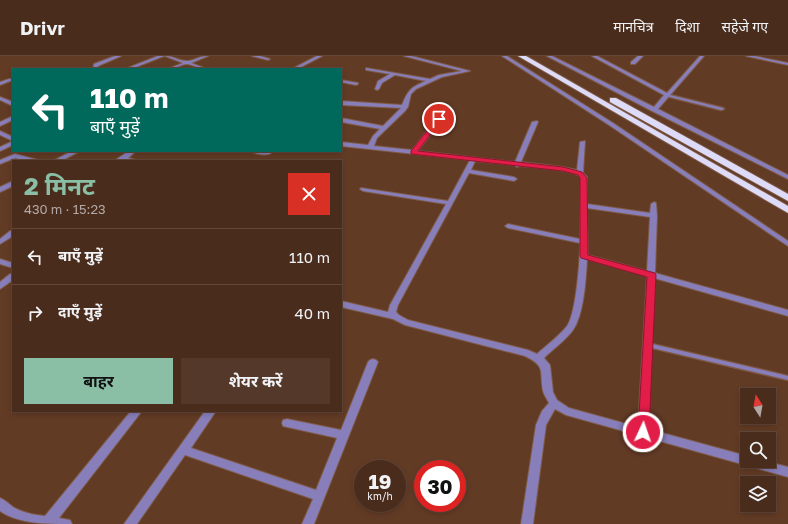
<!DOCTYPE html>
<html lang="hi">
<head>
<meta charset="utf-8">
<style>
  :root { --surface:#4a2c1c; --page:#543829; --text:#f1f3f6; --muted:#b2a7a3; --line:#61483b; --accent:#8abfa5 }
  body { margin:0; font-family:"Golos Text","Noto Sans Devanagari",sans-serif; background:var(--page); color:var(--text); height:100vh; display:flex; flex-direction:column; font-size:15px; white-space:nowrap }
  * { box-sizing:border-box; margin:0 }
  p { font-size:13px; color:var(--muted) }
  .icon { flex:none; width:22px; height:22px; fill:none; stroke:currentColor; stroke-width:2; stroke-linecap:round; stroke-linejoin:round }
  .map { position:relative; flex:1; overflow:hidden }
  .sheet { position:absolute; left:12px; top:104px; width:330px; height:252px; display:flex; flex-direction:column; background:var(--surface); border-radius:0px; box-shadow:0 2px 6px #0003,0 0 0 1px var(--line) }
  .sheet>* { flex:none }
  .banner { position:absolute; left:12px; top:12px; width:330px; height:84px; border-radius:0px; box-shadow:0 2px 6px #0003,0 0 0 1px var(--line); background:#00695c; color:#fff; overflow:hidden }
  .needle { width:26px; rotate:349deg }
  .fabs { position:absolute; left:740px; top:332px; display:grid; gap:8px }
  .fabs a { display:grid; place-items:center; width:36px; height:36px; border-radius:0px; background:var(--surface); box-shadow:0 2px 6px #0003,0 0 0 1px var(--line); font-size:20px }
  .speed { position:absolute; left:354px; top:404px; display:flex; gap:8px; font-size:20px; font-weight:700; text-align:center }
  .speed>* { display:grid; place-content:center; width:52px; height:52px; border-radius:50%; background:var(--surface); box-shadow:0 2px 6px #0003,0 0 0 1px var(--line); line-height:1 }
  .speed small { font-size:10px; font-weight:400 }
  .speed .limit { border:6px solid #d22; background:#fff; color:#111 }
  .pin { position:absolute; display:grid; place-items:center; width:34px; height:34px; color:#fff; margin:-17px; border:2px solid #fff; border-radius:50%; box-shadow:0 1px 4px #0007 }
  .me { position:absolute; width:44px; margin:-22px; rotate:3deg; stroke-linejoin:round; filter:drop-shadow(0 0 3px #0008) }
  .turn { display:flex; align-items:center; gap:14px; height:84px; padding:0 12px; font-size:18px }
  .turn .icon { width:52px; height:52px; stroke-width:2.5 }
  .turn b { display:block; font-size:28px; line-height:34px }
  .round { display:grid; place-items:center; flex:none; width:42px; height:42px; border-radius:0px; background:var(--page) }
  .summary { display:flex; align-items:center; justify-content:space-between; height:68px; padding:0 12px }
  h1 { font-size:24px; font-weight:700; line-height:30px; color:var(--accent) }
  .primary-button { display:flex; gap:8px; margin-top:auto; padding:8px 12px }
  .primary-button a { flex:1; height:46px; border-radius:0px; background:var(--accent); color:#111; font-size:16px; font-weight:700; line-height:46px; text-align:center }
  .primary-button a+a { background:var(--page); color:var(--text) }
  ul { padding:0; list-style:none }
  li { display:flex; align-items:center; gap:12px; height:56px; padding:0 12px; border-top:1px solid var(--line) }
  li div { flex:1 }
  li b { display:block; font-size:15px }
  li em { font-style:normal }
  header { display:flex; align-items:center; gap:24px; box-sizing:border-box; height:56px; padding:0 20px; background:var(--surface); border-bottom:1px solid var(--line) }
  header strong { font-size:19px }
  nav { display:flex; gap:22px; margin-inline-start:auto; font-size:14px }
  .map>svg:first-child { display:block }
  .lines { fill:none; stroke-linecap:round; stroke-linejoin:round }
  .lane-casing { stroke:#7e5a46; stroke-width:2.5 }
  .street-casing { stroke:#7e5a46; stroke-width:2 }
  .highway-casing { stroke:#7e5a46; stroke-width:2 }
  .lane { fill:#877eba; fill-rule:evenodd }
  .street { fill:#877eba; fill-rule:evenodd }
  .highway { fill:#dedbf9; fill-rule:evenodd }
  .route { fill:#e11d48; stroke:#92132f }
</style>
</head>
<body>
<header>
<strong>Drivr</strong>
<nav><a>मानचित्र</a><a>दिशा</a><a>सहेजे गए</a></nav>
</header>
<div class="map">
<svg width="788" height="468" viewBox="0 0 788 468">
  <rect width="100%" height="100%" fill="#623b25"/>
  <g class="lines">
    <g class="lane-casing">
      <path id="lane" d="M666 38 723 52 724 53 721 54 666 40Z
        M646 287H648L788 320V324L648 291H646L645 289Z"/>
    </g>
    <g class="street-casing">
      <path id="street" d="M115 0H121L98 10 97 13H93L94 8Z
        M158 0H164L131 13H125Z
        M165 0C173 0 179 5 187 5 193 5 200 0 208 0L191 7 207 13C200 13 194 9 187 8 182 8 175 13 168 13L183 7Z
        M252 0H260L270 3 268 4Z
        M317 0H322L297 13H292Z
        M404 0H411L470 15 442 21 416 33 411 38 408 51 405 55 377 82 374 90 412 94 437 62 439 61 442 63 418 95 515 106 532 66 537 65 538 66 521 106 563 111 577 114 580 86 585 85 583 117 587 121V148L650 157 651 148 654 146 656 147 657 160 655 217 788 254V260L654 222 648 373 747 400V405H765L788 411V421L566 359 555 353 546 369 533 468H521L536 369 542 355 549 347C547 343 544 339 543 335 539 315 547 311 525 300L405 269 393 263 341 251V245L388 256 390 249 446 148 363 135 360 133 361 132 448 145 470 104 341 90V86L368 89 373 80 380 73 341 66V62L383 70 401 52 341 49V45L402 49C408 34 411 31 426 25L395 19 382 27 379 33 377 34 375 33 378 25 390 18 366 14V12L430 23 439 19 462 15ZM475 105 514 109 517 111 519 110C533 111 572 113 581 121L580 183 508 168 505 170 508 172 580 187C580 204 576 258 567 270 559 280 547 289 537 298L528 294 408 264 399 259 396 256 398 249 469 117 514 125 517 123 514 121 471 114ZM587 152 650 161 647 215 588 199ZM587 203 647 220 638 371 569 352 557 344 553 336 550 309 544 302C553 293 566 284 573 274 584 258 586 223 587 203Z
        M502 0H507L613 67 788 185V190L609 69Z
        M547 0H552L654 51 664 39 592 0H597L667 37 700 0H704L658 53 788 119V123L652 55Z
        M638 0H643L635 8H631V6Z
        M746 0H754L788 7V9Z
        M9 23H13V24L0 29V26Z
        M341 24 358 27V28L356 29 341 26Z
        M0 41 13 46V50L0 44Z
        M13 60V64L0 70V66Z
        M0 75 13 81V85L0 79Z
        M13 85V89L0 95V91Z
        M72 95H80L61 105H53Z
        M129 95H136L128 102 140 105H114Z
        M251 95H266L271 97C267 100 255 98 251 95Z
        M15 98 38 104 39 105H29L15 102 0 108V104Z
        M13 125V130L0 136V131Z
        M10 175H13V180L0 188V183Z
        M0 203 13 207V212L0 208Z
        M10 218H13V224L0 233V226Z
        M373 303 376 304 378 306 314 468H302L313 443 185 399 137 468H124L205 355H216L191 392 316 434 337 382 287 371 283 370 282 367 283 364 287 363 341 374 368 306 370 304Z
        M131 355H142L59 462 70 464 72 468C48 468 18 468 0 455V442C5 444 9 448 13 451 23 457 34 459 45 460Z"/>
    </g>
    <g class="highway-casing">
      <path id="highway" d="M518 0H526L788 150V157Z
        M610 42H616L788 138V145L610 46Z"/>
    </g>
    <use href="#lane" class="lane"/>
    <use href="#street" class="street"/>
    <use href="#highway" class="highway"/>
  </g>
  <path class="route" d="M439 61 442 63 418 95 563 111 582 116 587 122 588 199 655 217 656 219 649 376 648 380 643 381 639 380 638 376 647 221 581 202 580 200V122L578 119 563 115 411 98V95L437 62Z"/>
</svg>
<div class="fabs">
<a><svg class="needle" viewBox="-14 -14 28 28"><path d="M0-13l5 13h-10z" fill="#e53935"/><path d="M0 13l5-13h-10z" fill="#b2a7a3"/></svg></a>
<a><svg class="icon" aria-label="search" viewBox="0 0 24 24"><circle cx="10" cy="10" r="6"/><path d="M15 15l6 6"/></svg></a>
<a><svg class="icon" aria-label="layers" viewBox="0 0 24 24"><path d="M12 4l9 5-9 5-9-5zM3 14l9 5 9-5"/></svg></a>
</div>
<div class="speed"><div>19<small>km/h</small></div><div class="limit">30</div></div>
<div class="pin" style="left:439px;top:63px;background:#d93025"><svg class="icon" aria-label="arrive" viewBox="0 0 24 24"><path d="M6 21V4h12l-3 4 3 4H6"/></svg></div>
<svg class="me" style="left:643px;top:376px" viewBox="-20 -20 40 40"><circle r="17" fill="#e11d48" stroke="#fff" stroke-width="3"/><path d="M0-11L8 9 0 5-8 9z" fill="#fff"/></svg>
<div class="banner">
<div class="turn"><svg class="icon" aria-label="left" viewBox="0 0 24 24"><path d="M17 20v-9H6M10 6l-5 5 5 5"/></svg><div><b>110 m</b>बाएँ मुड़ें</div></div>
</div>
<section class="sheet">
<div class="summary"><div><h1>2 मिनट</h1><p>430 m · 15:23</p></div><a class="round" style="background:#d93025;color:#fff"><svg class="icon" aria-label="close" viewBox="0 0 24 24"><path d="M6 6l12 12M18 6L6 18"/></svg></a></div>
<ul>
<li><svg class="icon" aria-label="left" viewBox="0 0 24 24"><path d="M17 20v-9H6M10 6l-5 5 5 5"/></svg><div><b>बाएँ मुड़ें</b></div><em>110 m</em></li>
<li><svg class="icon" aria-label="right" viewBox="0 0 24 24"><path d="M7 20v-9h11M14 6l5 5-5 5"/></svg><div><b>दाएँ मुड़ें</b></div><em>40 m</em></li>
</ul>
<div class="primary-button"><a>बाहर</a><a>शेयर करें</a></div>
</section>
</div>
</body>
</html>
